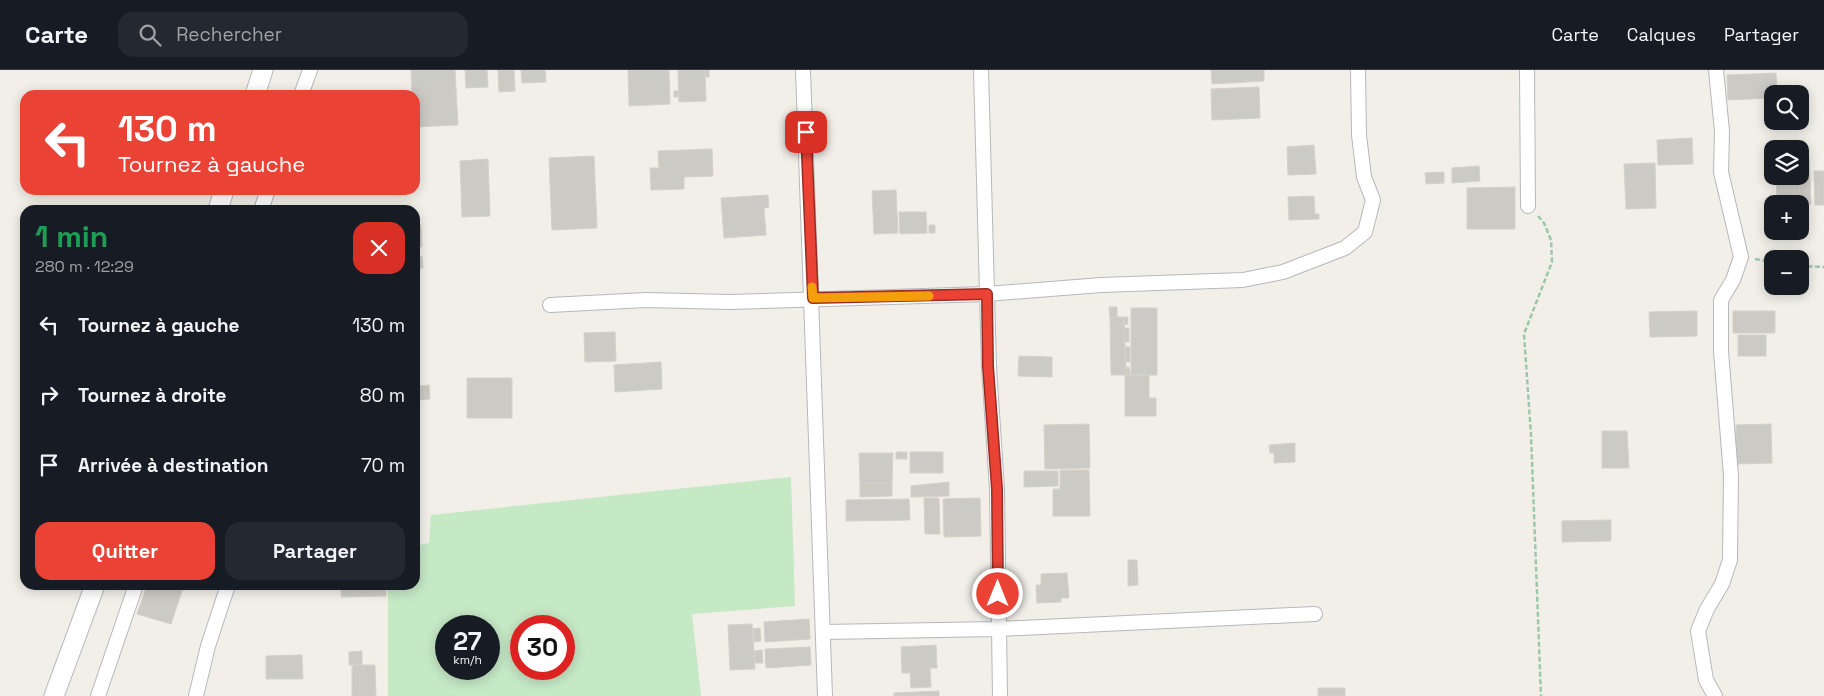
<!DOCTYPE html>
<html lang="fr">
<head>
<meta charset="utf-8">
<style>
  :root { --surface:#171b24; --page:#242831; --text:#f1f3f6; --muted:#9ea1a6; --line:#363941; --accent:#ea4335 }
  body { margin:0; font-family:"Space Grotesk",sans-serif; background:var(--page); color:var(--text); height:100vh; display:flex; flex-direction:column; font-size:19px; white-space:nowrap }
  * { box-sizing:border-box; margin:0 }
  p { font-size:16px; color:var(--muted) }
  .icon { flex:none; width:28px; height:28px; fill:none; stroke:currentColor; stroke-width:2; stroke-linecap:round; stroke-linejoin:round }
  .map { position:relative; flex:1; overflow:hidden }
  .side { position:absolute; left:20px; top:135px; width:400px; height:385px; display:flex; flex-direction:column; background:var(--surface); border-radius:15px; box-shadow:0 2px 12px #0003 }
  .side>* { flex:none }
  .top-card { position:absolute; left:20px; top:20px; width:400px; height:105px; border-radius:15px; box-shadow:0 2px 12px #0003; background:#ea4335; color:#fff; overflow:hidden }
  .tools { position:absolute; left:1764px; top:15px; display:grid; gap:10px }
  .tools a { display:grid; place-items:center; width:45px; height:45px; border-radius:10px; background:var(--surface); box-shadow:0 2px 12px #0003; font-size:25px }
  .speed { position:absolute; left:435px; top:545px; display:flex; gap:10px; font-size:25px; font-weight:700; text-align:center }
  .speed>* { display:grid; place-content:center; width:65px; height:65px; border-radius:50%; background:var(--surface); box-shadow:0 2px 12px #0003; line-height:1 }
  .speed small { font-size:12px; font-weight:400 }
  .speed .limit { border:8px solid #d22; background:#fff; color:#111 }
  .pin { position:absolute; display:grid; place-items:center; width:42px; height:42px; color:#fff; margin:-21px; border-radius:10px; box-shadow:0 2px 8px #0006 }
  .me { position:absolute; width:55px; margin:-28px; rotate:0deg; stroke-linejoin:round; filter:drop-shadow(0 0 4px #0008) }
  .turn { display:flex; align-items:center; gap:18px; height:105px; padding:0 15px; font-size:22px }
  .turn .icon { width:65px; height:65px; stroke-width:2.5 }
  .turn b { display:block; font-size:35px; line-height:42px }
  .round { display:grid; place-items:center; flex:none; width:52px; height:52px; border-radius:15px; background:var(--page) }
  .head { display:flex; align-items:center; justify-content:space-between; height:85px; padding:0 15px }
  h1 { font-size:30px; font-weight:800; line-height:38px; color:#1e9e55 }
  .primary-button { display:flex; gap:10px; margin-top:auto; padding:10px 15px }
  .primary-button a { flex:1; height:58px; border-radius:15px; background:var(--accent); color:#fff; font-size:20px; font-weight:800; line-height:58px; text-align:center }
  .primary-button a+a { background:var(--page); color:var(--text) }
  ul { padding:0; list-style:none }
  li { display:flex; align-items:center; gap:15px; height:70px; padding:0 15px }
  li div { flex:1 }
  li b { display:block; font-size:19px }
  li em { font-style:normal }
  header { display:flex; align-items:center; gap:30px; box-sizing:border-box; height:70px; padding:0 25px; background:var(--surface); border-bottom:1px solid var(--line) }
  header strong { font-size:24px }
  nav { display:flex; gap:28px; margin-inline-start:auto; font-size:18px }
  .search { width:350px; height:45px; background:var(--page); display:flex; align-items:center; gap:12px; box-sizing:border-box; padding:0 18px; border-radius:15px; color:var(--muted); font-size:19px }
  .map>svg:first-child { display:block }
  .green { fill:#c5e8c5; fill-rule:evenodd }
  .building { fill:#cccac5; stroke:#d6d1c6 }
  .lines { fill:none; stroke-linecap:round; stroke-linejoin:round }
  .street-casing { stroke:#b5b8bc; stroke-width:16 }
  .secondary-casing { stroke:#b6babf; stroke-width:21 }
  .path { stroke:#9cc7a9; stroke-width:2.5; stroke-dasharray:5 2.5; stroke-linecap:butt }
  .street { stroke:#fff; stroke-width:14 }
  .secondary { stroke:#fff; stroke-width:19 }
  .route-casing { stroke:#982c22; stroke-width:12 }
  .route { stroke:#ea4335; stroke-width:9 }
  .slow { stroke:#f59e0b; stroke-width:9 }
</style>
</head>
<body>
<header>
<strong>Carte</strong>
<div class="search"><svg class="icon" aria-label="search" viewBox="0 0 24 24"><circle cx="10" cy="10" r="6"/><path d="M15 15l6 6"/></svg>Rechercher</div>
<nav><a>Carte</a><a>Calques</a><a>Partager</a></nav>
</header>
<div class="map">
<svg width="1824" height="626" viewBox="0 0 1824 626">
  <rect width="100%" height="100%" fill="#f1efe8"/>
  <path class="green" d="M791 407 795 536 692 544 701 626H388V515H415V476L429 473 431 445ZM489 556V599H446V556ZM564 556V599H521V556Z"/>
  <path class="building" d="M411 0H455L458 55 415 57V25H412Z
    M465 0H487L488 17 466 18Z
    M498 0H514L515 21 499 22Z
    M521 0H545L546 12 522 13Z
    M628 0H669L670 34 629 36Z
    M678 0H705L706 31 679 32Z
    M705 0H709V7H705Z
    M1211 0H1264V11L1212 14Z
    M1776 3 1777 24H1772V28L1728 30 1727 5Z
    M1259 17 1260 48 1212 50 1211 19Z
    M674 21H678V27H674Z
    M1692 68 1693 94 1658 95 1657 70Z
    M1314 75 1316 104 1288 105 1287 77Z
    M712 79 713 106 684 107V119L651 120 650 98H659L658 81Z
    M594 86 597 158 552 160 549 88Z
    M1809 87 1811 134H1777L1776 106H1800V88Z
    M488 89 490 146 462 147 460 91Z
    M1655 93 1656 138 1626 139 1624 94Z
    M1479 96 1480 111 1452 113V98Z
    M1814 101H1824V135H1815Z
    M1444 102V113L1426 114 1425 103Z
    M1515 117V159H1467V118Z
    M896 120 898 163 874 164 872 121Z
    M768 125 769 137 764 138 766 165 724 168 721 128Z
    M1314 126 1315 144H1319V149L1289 150 1288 127Z
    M899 142H926L927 163 900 164Z
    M415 155H421L422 177H415Z
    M929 155H935V163H929Z
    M415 186H422L423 198 415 199Z
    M1109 237H1117V247L1110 248Z
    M1131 238H1157V305H1131Z
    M1697 241V266L1650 267 1649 242Z
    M1733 241H1775V263H1733Z
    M1117 247H1124L1126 305H1111L1110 248Z
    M1124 247H1128V254L1124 255Z
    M1124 258H1129V272H1125Z
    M615 262 616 291 585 292 584 263Z
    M1738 265H1766V286H1738Z
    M1125 277H1130V292H1125Z
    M1019 286 1052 287V307L1018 306Z
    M661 292 662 319 615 322 614 295Z
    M1125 297H1129L1130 304 1126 305Z
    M1125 305H1149V328H1156V346H1125Z
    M467 308H512V348H467Z
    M429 315 430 329 419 330 418 316Z
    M1089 354 1090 398 1045 399 1044 355Z
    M1771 354 1772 393 1736 394V355Z
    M1602 361H1627L1629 398H1602Z
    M1295 373V392L1274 393V383H1270L1269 375Z
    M896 382H907V389H896Z
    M910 382H943V403H910Z
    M859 383H893L892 413H860Z
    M1060 400H1089L1090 446H1053V419H1060Z
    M1024 401H1058V416L1024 417Z
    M949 412V426L911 427V416Z
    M860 413H892V426L860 427Z
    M924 428H939L940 464H925Z
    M980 428 981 466 944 467 943 429Z
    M909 429 910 450 846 451V430Z
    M1611 450V471L1562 472V451Z
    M1128 490H1137L1138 515 1128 516Z
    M1067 503 1069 528H1061V532L1037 533 1036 515H1041V504Z
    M147 515H184L171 554 137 544Z
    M341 515H386V526L341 527Z
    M809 549 810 569 765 572 764 552Z
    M752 554 755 599 730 600 728 555Z
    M760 558 761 571 753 572V559Z
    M936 575 937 598H930L931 617 911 618 910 603H902L901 577Z
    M810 577 811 595 766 598 765 579Z
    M762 580 763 593H754V581Z
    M362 581V595H349V582Z
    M302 585 303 609H266V586Z
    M352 595H375L376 626H352Z
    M1318 618H1345V626H1318Z
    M939 621V626H894V623Z"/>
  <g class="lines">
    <g class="street-casing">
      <path id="street" d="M803 0 825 626
        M981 0 989 297 997 419 1000 626
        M1527 0 1528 136
        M301 25 310 0
        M261 140 268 120
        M550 235 646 230 730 232 987 224 1101 215 1243 210 1283 202 1345 178 1365 162 1373 130 1364 107 1359 65 1358 0
        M823 562 998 559 1315 544
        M98 626 136 515
        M196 626 208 576 228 515
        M1715 626 1706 610 1698 561 1707 539 1722 514 1730 490 1731 406 1721 281V230L1733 210 1741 187 1721 102 1722 61 1716 0"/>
    </g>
    <g class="secondary-casing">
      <path id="secondary" d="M255 25 263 0
        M218 140 224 120
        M54 626 95 515"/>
    </g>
    <path class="path" d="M1538 146 1544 153 1551 170 1552 192 1524 264 1531 365 1541 626
      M1755 189 1772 192
      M1800 196 1824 197"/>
    <use href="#street" class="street"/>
    <use href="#secondary" class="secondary"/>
  </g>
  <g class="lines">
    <g class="route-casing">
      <path id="route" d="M806 62 813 228 987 224 988 296 997 419 998 524"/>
    </g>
    <use href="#route" class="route"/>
    <path class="slow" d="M812 217 813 228 929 226"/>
  </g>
</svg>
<div class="tools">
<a><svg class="icon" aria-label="search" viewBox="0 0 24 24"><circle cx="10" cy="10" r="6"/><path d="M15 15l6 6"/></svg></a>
<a><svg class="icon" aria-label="layers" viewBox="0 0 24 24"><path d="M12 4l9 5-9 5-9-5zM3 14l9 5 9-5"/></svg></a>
<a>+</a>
<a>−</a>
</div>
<div class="speed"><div>27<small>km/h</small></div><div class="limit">30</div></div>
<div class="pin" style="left:806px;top:62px;background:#d93025"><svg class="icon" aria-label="arrive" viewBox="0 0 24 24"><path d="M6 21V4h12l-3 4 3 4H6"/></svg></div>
<svg class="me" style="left:998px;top:524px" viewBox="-20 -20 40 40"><circle r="17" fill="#ea4335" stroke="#fff" stroke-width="3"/><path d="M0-11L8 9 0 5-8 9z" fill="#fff"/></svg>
<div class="top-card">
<div class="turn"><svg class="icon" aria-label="left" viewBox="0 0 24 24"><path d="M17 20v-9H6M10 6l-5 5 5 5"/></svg><div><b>130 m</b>Tournez à gauche</div></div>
</div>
<section class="side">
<div class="head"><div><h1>1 min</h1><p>280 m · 12:29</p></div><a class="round" style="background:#d93025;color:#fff"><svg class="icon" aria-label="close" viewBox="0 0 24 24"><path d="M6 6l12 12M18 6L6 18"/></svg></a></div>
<ul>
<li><svg class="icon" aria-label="left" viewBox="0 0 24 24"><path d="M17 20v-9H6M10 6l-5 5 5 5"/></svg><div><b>Tournez à gauche</b></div><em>130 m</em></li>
<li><svg class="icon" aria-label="right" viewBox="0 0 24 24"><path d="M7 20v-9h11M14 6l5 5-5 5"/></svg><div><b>Tournez à droite</b></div><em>80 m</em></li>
<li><svg class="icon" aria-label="arrive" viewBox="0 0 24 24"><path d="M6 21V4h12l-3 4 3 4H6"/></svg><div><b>Arrivée à destination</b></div><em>70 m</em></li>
</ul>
<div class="primary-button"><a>Quitter</a><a>Partager</a></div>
</section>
</div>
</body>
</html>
